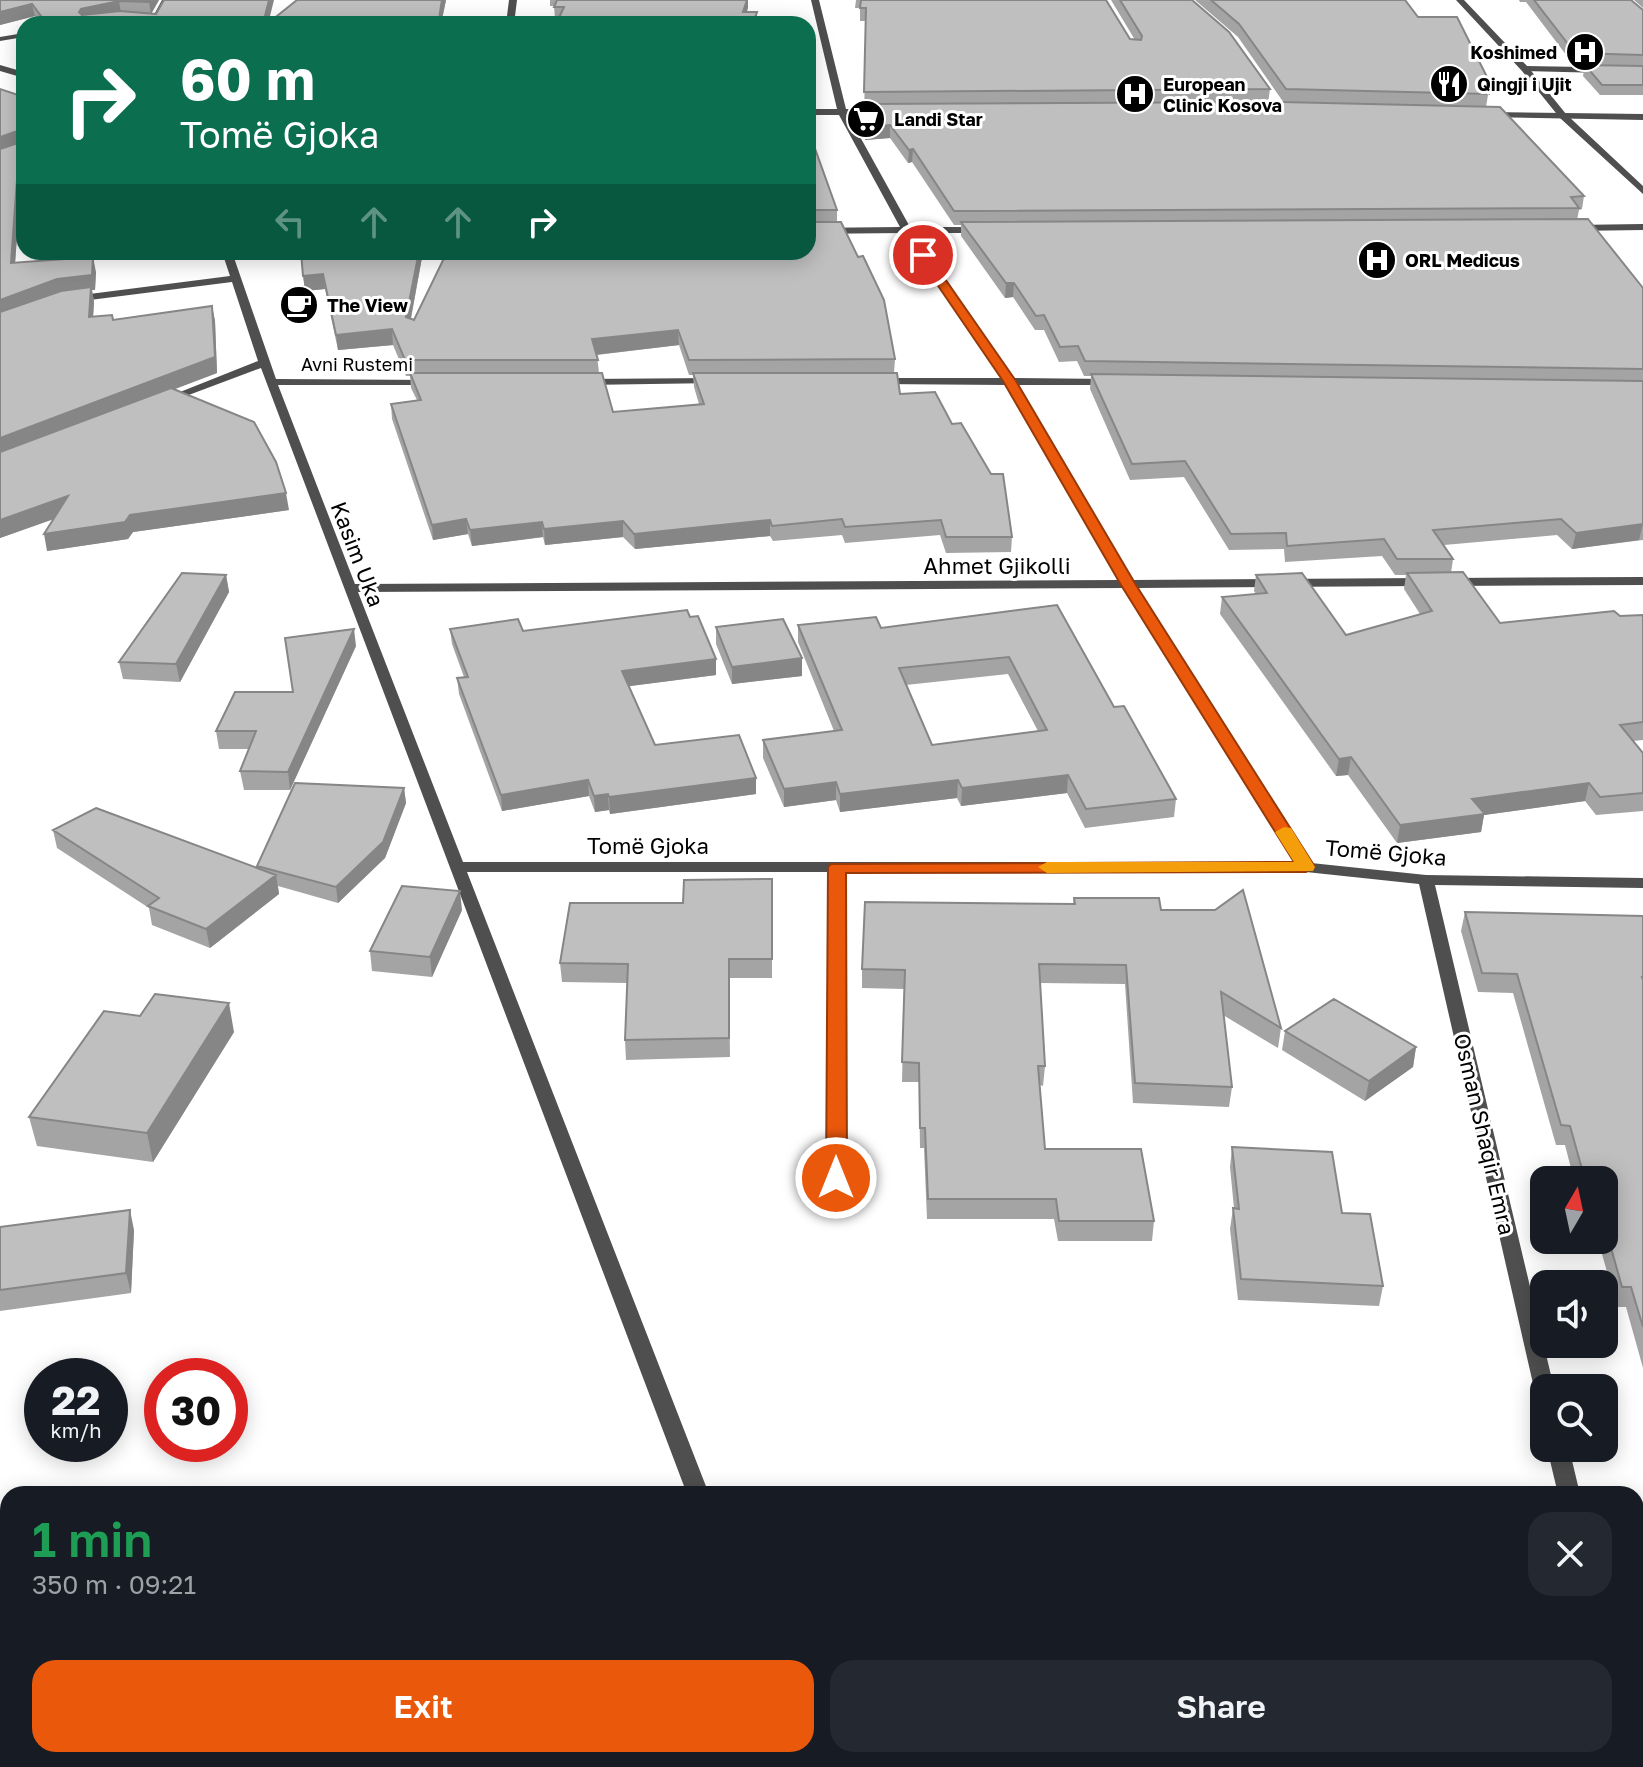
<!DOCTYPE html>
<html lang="en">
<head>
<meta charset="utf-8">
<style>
  :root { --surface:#171b24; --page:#242831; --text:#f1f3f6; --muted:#9ea1a6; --accent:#ea580c }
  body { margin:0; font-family:"Golos Text",sans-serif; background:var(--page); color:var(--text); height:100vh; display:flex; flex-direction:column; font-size:30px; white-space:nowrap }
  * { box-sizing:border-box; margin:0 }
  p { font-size:26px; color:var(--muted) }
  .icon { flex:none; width:44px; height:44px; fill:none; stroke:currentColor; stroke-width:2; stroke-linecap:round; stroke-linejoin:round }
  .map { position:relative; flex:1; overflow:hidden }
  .drawer { position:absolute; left:0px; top:1486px; width:1644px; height:282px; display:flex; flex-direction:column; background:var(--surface); border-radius:24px 24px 0 0; box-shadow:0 4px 20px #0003 }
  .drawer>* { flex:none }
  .hud { position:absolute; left:16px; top:16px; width:800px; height:244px; border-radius:24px; box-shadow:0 4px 20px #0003; background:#0b6e4f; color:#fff; overflow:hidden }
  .needle { width:52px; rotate:9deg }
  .buttons { position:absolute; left:1530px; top:1166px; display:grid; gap:16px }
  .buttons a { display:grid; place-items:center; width:88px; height:88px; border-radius:16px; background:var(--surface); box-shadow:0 4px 20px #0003; font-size:40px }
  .speed { position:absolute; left:24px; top:1358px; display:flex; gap:16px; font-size:40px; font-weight:700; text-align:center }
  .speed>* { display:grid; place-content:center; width:104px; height:104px; border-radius:50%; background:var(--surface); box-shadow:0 4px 20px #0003; line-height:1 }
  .speed small { font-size:20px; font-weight:400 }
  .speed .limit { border:12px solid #d22; background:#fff; color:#111 }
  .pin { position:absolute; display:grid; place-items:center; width:68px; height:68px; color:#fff; margin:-34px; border:4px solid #fff; border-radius:50%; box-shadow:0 2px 8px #0007 }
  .me { position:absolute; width:88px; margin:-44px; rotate:0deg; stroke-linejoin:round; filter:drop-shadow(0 0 6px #0008) }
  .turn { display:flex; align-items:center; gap:28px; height:168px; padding:0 32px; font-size:36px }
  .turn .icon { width:104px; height:104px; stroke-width:2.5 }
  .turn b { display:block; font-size:56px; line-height:68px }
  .lanes { display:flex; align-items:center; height:76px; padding:0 32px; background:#0003; justify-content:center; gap:40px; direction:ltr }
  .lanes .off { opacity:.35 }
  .round { display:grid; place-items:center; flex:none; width:84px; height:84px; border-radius:24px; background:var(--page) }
  .head { display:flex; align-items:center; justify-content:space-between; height:136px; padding:0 32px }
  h1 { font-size:48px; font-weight:600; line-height:60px; color:#1e9e55 }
  .primary-button { display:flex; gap:16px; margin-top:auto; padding:16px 32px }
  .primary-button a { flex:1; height:92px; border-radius:24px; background:var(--accent); color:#fff; font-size:32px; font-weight:600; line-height:92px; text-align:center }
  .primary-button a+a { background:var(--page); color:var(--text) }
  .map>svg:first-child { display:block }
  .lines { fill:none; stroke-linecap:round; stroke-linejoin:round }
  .primary-casing { stroke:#dbdbdb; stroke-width:4 }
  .minor { fill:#4f4f4f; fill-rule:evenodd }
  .tertiary { fill:#4f4f4f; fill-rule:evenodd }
  .primary { fill:#000; fill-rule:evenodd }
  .wall { fill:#a4a4a4; fill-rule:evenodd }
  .shaded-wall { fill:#868686 }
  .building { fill:#bfbfbf; stroke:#868686; stroke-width:2; fill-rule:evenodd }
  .route { fill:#ea580c; stroke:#983908; stroke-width:2 }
  .slow { fill:#f59e0b }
  .labels { text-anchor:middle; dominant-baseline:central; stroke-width:6; stroke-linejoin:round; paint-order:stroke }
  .far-poi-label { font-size:18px; font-weight:bold; fill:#000; stroke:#fff; text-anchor:start }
  .far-street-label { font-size:18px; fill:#000; stroke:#fff }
  .street-label { font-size:22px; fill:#000; stroke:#fff }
</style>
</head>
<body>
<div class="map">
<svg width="1643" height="1767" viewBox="0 0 1643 1767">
  <rect width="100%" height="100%" fill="#fff"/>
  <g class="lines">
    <g class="primary-casing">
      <path id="primary" d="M1643 1638V1662L1636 1664V1640Z
        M1643 1731V1757L1636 1759V1733Z
        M1298 1760H1342L1339 1767H1295Z
        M1556 1760H1600L1597 1767H1553Z"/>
    </g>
    <path class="minor" d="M162 0H170L157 24H149Z
      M509 0H517L514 24H506Z
      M811 0H819L846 109H882L886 112 882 115H848L910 227H982L987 230 982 233H913L1013 378 1109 379 1115 382 1109 385H1017L1132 580 1425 578 1432 582 1425 586 1137 588 1311 863 1426 875 1643 878V888L1435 885 1554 1388H1544V1396L1537 1394 1534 1388 1419 884 1306 872H845V1178L843 1183H829L827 1178 829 872H467L709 1494H687L261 368 170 402 160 400 258 361 232 282 74 302 69 299 74 296 230 276 222 252H232L276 379 433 380 435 382 429 385H278L355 584 1119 580 1006 385 877 384 871 381 877 378H1001L903 233 808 234V228L900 227 839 115H808V109H837ZM1124 588 1295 862H463L358 592Z
      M24 33V37L0 41V37Z
      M0 65 24 72V78L0 71Z
      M1525 66 1643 68V74L1522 71V67Z
      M1486 112 1643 114V120L1483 117V113Z
      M1643 224V230L1574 231 1569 228 1574 225Z
      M713 378 717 379V383L585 385 579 382 585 379Z
      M1643 577V585L1448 586 1441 582 1448 578Z
      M1547 1448H1569L1580 1494H1558Z
      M750 1760H774L775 1767H751Z
      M844 1760H870L873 1767H847Z"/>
    <path class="tertiary" d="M1456 0H1464L1528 67 1566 114 1643 186V194L1560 118 1522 71Z"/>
    <use href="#primary" class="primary"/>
  </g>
  <path class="wall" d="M0 0H159L151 14 268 23 297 0H446L441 24H40L35 16 0 25Z
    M550 0H748L747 12H757V24H556L558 20 555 19 554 6H550Z
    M856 0H1106L1130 39 1135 40 1111 0H1192L1270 89 1268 103H1284L1238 37 1195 0H1405L1418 17 1490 83 1486 107 1584 196 1582 209 1579 210 1577 220 1643 288V540L1572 549 1557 535 1444 545 1453 559 1451 573 1500 623 1643 615V740L1633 741 1643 753V811L1596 815 1585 801 1484 815 1481 832 1397 843 1348 775 1336 776 1220 614 1222 597 1256 594 1254 591 1256 575 1346 635 1420 614 1404 589 1406 575H1395L1382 556 1285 562 1284 549 1229 550 1184 477 1130 480 1090 389 1091 376H1084L1077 361 1059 362 1044 330H1035L1013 297 1005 298 961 236V225H954L912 162 908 163 890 138 865 140 864 117 866 21H860V8H855Z
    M1519 0H1631L1643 10V66L1573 64 1526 2H1520Z
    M1634 0H1643V8Z
    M1585 65 1643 66V95H1600L1583 76Z
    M24 82V194L20 195 15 263 96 272 95 290H92L94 302 93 317 113 320 212 306 215 321 217 373 174 389 289 510 133 532 128 539 47 551 53 519 0 538 22 94 20 83Z
    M808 129 837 210V222L895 359 894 373 900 394 1012 537 1011 552 946 553 940 535 845 543 842 535 773 541 770 536 635 549 623 537 545 545 543 537 472 546 468 534 433 540 392 419 391 404 417 400 411 388 410 376H406L393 345 338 350 325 289 305 291 301 252H423L411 319 414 320 808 252ZM679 345 689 375H693L694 387 699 404 613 412 599 373 597 355Z
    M226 575 229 592 180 682 123 679 119 662Z
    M1057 605 1114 707 1176 799 1174 817 1085 828 1067 793 961 806 957 798 840 812 836 800 784 807 763 758V740L834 731 798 642V625L881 628ZM1008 674 1038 731 932 745 906 685Z
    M716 627 802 658V676L732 684 716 644Z
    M450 629 523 631 716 675 629 686 655 745 756 778V794L610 814 609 810 595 812 589 796 502 811 459 694 457 678 464 677 452 644Z
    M356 646 290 790H244L240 771 249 749H219L216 731 293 692Z
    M404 788 406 803 385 858 338 903 278 886 279 894 210 948 152 925 149 908 57 848 53 830 258 868 257 866Z
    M772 879V978H729L730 1057 626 1060 625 1040 628 983 562 982 560 963 683 903Z
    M1074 898 1161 910 1281 1028 1278 1048 1223 1015 1232 1087 1229 1107 1133 1103 1125 984 1040 983 1045 1066 1043 1086 1040 1085 1045 1149 1154 1221 1152 1241H1058L1054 1219H927L924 1148H920L919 1082H902L904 989 862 988V969L1073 904Z
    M462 910 432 977 372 971 370 951Z
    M1465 912 1643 916V1368L1626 1307H1617L1598 1240H1604V1180H1574L1565 1145H1556L1513 993 1478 992 1461 931Z
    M1285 1031 1416 1047 1413 1067 1365 1101 1282 1050Z
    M234 1032 153 1162 37 1146 29 1117Z
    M1232 1147 1342 1213 1383 1286 1379 1306 1238 1300 1230 1229 1233 1208H1234L1230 1167Z
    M0 1227 134 1230 131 1293 0 1311Z"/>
  <path class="shaded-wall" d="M150 0H159L151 14 149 2Z
    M269 0H274L268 24H263Z
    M442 0H446L441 24H439L440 12Z
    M747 0H748V8L743 24V12Z
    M119 1 121 13 83 21 79 12 81 9Z
    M32 4 35 16 0 25V12Z
    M890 125V138L865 140V127Z
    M20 130 23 144 0 152V137Z
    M913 149 912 162 908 163 909 150Z
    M17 180H24V194L20 195 14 278 11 263Z
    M419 252H423L408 333 406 317Z
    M93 257 96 272 95 290H92L94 302 92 333 0 317V300Z
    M323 274 325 289 305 291 303 276Z
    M1006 283H1014L1013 297 1005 298Z
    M212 306 215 321 217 373 0 456V438Z
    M392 329 393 345 338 350 336 335Z
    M678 330 679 345 593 355 592 339Z
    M286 493 289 510 133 532 128 539 47 551 44 534 130 515Z
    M68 496 71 513 0 538V520Z
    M466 519 468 534 433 540 432 525Z
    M770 520V536L635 549 634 534Z
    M623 521V537L545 545 544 529Z
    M542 522 543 537 472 546 470 530Z
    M1643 524 1639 540 1572 549 1576 533Z
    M226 575 229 592 180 682 176 664Z
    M354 629 356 646 290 790 288 772Z
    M802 658V676L732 684V667Z
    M716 659V675L623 687 622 671Z
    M1351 757 1348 775 1336 776 1339 759Z
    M1068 775 1067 793 961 806 962 788Z
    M756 778V794L610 814 609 797Z
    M588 780 589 796 502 811 501 795Z
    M958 780 957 798 840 812V794Z
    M836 782V800L784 807V789Z
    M1589 783 1585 801 1484 815 1481 832 1397 843 1400 825 1472 799Z
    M404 788 406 803 385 858 338 903 336 887Z
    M608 794 609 810 595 812 594 796Z
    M276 875 279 894 210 948 206 929Z
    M460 891 462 910 432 977 430 957Z
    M229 1003 234 1032 153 1162 147 1133Z
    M1416 1047 1413 1067 1365 1101 1369 1081Z
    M130 1210 134 1230 131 1293 126 1273Z"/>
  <path class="building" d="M0 0H150L149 2 119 1 81 9 79 12 82 15 120 11 156 14 164 0H269L263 24H47L32 4 0 12Z
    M297 0H442L440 12 439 24H267Z
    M557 0H747L743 12H757L753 24H556L564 7H554Z
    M861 0H1106L1130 39 1141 40 1142 36 1120 0H1192L1229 32 1270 89 864 92 866 8H860Z
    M1211 0H1405L1418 17H1457L1490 83 1479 84 1488 94 1286 89 1239 24Z
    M1534 0H1631L1643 10V55L1575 53Z
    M1585 65 1643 66V85H1602Z
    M24 88V133L20 130 0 137V89L21 96Z
    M1281 102 1500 107 1584 196 1571 197 1579 208 954 211 913 149 909 150 890 125 865 127 864 104Z
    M808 129 837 210H808Z
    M24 137V180H17L11 263 93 257 92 275 57 279 0 300V149L24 141Z
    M1588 219 1643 288V369L1085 361 1078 346 1060 347 1044 315 1036 316 1014 283H1006L961 222Z
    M808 222H841L858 257 863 256 884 300 895 359 689 360 678 330 592 339 598 360H405L392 329 336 335 323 274 303 276 301 252H419L406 317 414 320 447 252H808Z
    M91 287 89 317 112 315 113 320 212 306 215 357 0 438V312L61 291Z
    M410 373H602L613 412 704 404 693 373H897L900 394 935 392 952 424 961 423 991 474H1003L1012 537H946L941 520 845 527 842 519 772 526 770 520 634 534 623 521 544 529 542 522 470 530 466 519 432 525 391 404 421 400Z
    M1091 374 1643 381V524L1576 533 1561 519 1433 530 1453 559H1397L1384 539 1287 546 1286 533 1231 534 1185 461 1132 464Z
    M171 388 254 422 276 462 286 493 130 515 125 522 44 534 68 496 0 520V452Z
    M1463 572 1500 623 1614 611 1620 616 1643 615V722L1620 725 1643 753V793L1600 797 1589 783 1472 799 1485 814 1400 825 1351 757 1339 759 1222 597 1267 593 1256 575 1302 573 1346 635 1432 611 1407 573Z
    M182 573 226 575 176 664 119 662Z
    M1057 605 1114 707 1124 706 1176 799 1086 809 1068 775 962 788 958 780 840 794 836 782 784 789 763 740 842 730 798 625 876 617 881 628ZM1009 657 1047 730 932 745 899 668Z
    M687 610 690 617 698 616 716 659 622 671 655 745 739 735 756 778 609 797 608 794 594 796 588 780 501 795 457 678 468 677 450 629 518 619 523 631Z
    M783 619 802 658 732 667 716 627Z
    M354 629 288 772 240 771 256 731H216L235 692H293L285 638Z
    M295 783 404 788 383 842 336 887 257 866Z
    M96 808 276 875 206 929 148 906 159 898 53 830Z
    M772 879V959H729V1038L625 1040 628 964 560 963 570 903H683L684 880Z
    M402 886 460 891 430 957 370 951Z
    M1243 890 1281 1028 1221 992 1232 1087 1135 1083 1126 965 1039 964 1045 1066H1038L1045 1149H1141L1154 1221H1059L1056 1199H928L925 1128H920L919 1063 902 1062 905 970 862 969 865 902 1075 904 1074 898H1159L1161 910H1215Z
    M1465 912 1643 916V977H1642L1643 980V1327L1631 1287H1622L1604 1223V1180H1585L1570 1126 1561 1125 1517 974 1482 973Z
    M155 994 229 1003 147 1133 29 1117 104 1011 140 1016Z
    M1334 999 1416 1047 1369 1081 1285 1031Z
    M1232 1147 1332 1152 1342 1213 1370 1214 1383 1286 1241 1279 1233 1208 1239 1209Z
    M130 1210 126 1273 0 1290V1227Z"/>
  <path class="route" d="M923 252 927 253 1016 381 1136 585 1315 867 1306 872 846 873 847 1178 844 1184H829L826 1178 828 867 831 864 1294 862 1121 585 1003 381 917 255Z"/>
  <path class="slow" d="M1284 827 1291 828 1315 867 1313 871 1047 873 1038 867 1047 862H1294L1275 832Z"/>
  <defs>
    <g id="hospital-disc" transform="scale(2)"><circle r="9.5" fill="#000" stroke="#fff"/><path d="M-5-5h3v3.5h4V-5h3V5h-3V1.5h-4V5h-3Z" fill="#fff"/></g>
    <g id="restaurant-disc" transform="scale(2)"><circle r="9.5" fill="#000" stroke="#fff"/><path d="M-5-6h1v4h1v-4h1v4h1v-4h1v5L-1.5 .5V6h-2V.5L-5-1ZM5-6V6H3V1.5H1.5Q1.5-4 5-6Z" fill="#fff"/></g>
    <g id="supermarket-disc" transform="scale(2)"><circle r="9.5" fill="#000" stroke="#fff"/><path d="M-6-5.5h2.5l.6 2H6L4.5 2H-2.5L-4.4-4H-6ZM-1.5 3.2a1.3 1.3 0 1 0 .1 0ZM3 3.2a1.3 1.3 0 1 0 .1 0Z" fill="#fff"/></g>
    <g id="cafe-disc" transform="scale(2)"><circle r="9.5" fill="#000" stroke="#fff"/><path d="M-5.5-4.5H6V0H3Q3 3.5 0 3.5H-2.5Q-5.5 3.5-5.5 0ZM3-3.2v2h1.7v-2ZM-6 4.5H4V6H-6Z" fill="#fff"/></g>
  </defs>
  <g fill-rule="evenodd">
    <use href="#hospital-disc" x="1585" y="52"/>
    <use href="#restaurant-disc" x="1449" y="84"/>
    <use href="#hospital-disc" x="1135" y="94"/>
    <use href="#supermarket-disc" x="866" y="119"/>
    <use href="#hospital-disc" x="1377" y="260"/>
    <use href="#cafe-disc" x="299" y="305"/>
  </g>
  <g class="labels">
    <g class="far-poi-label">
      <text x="1557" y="52" text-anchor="end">Koshimed</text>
      <text x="1163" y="84">European<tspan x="1163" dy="21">Clinic Kosova</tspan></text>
      <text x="1477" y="84">Qingji i Ujit</text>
      <text x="894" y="119">Landi Star</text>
      <text x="1405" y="260">ORL Medicus</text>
      <text x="327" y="305">The View</text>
    </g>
    <g class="far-street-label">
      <text x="357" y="364">Avni Rustemi</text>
    </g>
    <g class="street-label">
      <text transform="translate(358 554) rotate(69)">Kasim Uka</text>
      <text x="997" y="565">Ahmet Gjikolli</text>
      <text x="648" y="845">Tomë Gjoka</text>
      <text transform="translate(1386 852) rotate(5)">Tomë Gjoka</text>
      <text transform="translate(1485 1134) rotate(77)">Osman Shaqir Emra</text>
    </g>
  </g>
</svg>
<div class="buttons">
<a><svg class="needle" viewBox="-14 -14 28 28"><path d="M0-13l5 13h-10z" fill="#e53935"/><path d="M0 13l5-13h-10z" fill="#9ea1a6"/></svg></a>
<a><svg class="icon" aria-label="sound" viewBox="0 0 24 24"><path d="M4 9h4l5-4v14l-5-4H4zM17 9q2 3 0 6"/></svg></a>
<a><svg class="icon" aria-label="search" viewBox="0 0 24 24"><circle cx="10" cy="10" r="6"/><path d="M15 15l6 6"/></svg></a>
</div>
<div class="speed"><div>22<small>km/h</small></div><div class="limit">30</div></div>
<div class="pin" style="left:923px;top:255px;background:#d93025"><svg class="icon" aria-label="arrive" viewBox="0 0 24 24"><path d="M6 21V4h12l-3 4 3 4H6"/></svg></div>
<svg class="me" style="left:836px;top:1178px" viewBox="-20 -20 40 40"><circle r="17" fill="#ea580c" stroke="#fff" stroke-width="3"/><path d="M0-11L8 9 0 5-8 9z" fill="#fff"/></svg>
<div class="hud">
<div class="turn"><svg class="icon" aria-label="right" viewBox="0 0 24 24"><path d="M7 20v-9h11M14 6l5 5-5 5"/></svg><div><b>60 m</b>Tomë Gjoka</div></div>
<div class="lanes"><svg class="icon off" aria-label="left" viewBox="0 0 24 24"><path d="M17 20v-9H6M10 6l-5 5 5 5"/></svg><svg class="icon off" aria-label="ahead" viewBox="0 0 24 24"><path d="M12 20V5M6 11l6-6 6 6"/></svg><svg class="icon off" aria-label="ahead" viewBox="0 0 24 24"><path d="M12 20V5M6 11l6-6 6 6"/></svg><svg class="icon" aria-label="right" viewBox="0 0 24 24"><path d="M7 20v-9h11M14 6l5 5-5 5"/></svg></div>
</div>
<section class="drawer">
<div class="head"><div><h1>1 min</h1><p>350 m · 09:21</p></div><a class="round"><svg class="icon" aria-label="close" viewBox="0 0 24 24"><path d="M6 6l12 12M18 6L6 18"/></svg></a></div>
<div class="primary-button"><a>Exit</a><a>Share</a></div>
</section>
</div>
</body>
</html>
